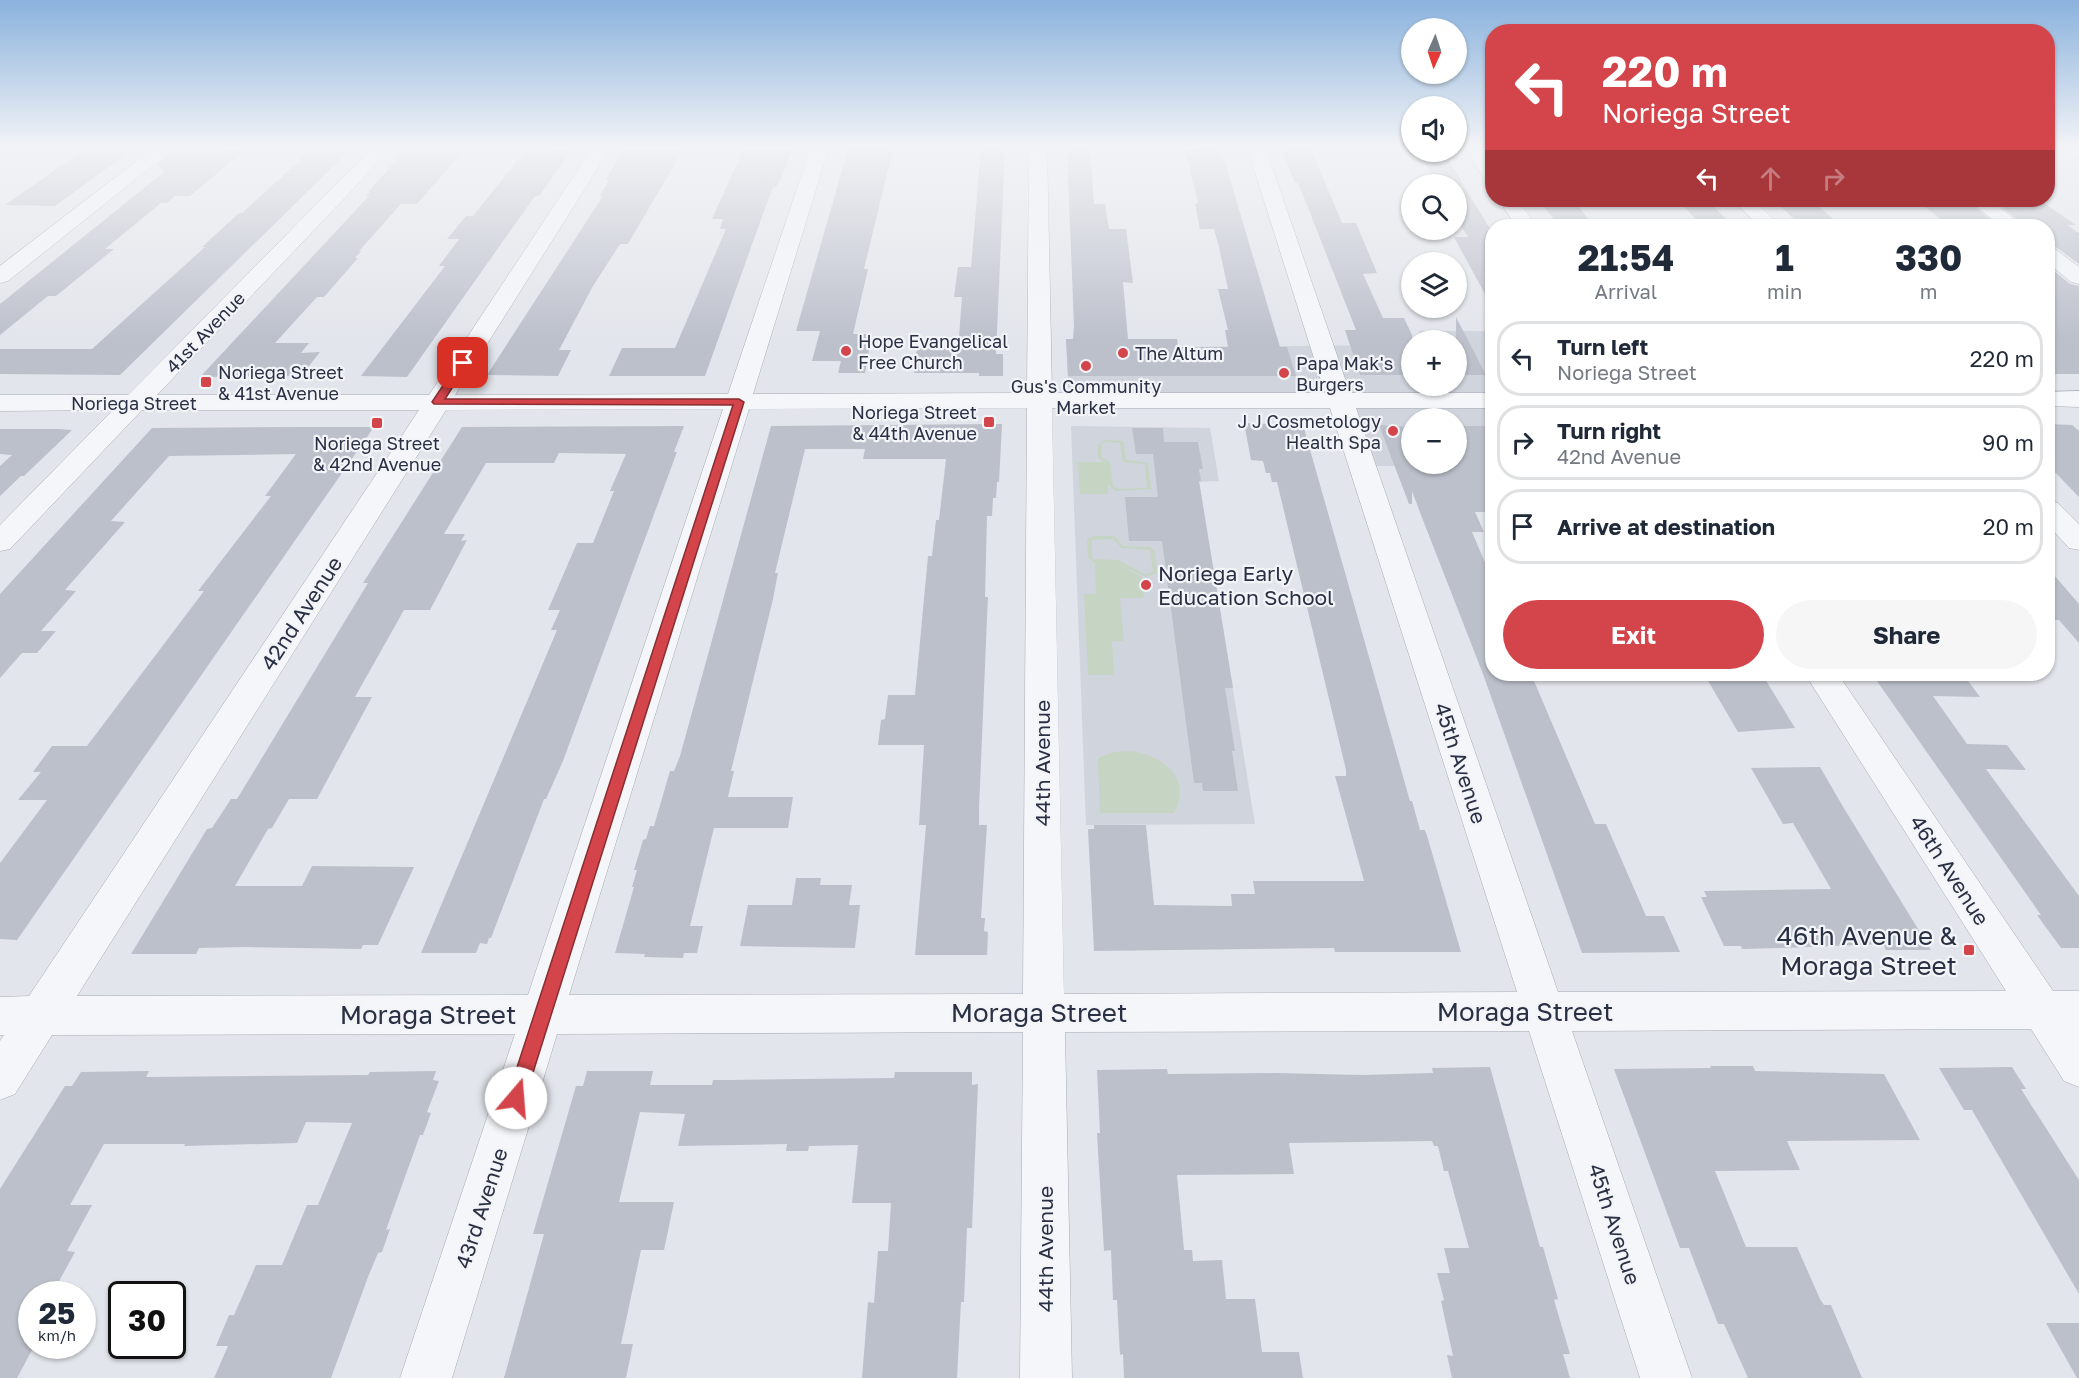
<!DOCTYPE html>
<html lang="en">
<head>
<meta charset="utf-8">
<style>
  :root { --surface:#fff; --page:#f6f6f7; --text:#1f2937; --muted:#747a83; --line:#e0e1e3; --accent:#d3454b }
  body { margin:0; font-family:"Golos Text",sans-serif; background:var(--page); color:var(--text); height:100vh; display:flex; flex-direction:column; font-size:22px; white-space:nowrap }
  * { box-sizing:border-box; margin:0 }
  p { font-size:20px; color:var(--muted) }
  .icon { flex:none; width:33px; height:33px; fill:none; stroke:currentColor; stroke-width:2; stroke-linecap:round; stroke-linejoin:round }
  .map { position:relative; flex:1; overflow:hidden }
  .details { position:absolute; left:1485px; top:219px; width:570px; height:462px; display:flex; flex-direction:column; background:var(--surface); border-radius:24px; box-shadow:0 2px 4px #0004 }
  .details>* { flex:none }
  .top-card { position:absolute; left:1485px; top:24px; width:570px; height:183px; border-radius:24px; box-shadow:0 2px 4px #0004; background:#d3454b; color:#fff; overflow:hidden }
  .needle { width:39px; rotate:183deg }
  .tools { position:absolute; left:1401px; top:18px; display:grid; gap:12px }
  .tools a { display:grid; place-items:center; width:66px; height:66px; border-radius:50%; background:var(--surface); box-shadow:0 2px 4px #0004; font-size:30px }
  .speed { position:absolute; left:18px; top:1281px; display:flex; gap:12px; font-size:30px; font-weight:700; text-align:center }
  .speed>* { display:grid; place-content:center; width:78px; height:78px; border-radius:50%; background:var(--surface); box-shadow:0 2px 4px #0004; line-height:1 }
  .speed small { font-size:15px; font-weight:400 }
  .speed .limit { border:3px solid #111; border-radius:9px; background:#fff; color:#111 }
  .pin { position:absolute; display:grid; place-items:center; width:51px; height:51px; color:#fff; margin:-26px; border-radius:12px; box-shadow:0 3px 9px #0006 }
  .me { position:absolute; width:66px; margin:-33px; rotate:18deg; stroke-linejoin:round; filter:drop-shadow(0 0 4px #0008) }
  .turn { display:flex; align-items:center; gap:21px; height:126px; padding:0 18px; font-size:27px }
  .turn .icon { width:78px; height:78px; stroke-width:2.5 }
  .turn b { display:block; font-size:42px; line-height:51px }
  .lanes { display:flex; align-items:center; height:57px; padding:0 18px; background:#0003; justify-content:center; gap:30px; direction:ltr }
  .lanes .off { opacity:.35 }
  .eta { display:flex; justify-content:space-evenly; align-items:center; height:102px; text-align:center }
  .eta b { font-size:36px; font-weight:700; line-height:42px }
  .action { display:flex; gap:12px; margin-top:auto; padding:12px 18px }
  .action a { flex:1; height:69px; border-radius:36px; background:var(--accent); color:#fff; font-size:24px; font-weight:700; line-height:69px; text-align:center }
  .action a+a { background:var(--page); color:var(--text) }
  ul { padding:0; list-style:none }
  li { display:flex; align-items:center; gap:18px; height:75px; margin:0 12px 9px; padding:0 6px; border:3px solid var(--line); border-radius:24px }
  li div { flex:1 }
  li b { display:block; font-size:22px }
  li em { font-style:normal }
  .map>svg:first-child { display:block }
  .built { fill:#d0d4dd; fill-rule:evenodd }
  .green { fill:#c6d5c3; fill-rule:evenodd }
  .building { fill:#bcc0cb }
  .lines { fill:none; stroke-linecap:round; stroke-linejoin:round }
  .minor-casing { stroke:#a7abb6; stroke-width:1 }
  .minor { fill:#f5f6f9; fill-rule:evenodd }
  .route { fill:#d3454b; stroke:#892d31; stroke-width:1.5 }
  .poi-dot { fill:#d3454b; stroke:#f2f4f8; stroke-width:2 }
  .labels { text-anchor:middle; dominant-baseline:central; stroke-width:4.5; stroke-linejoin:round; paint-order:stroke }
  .far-street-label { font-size:18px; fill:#2a3044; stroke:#f2f4f8 }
  .far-poi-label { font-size:18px; fill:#2a3044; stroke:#f2f4f8; text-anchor:start }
  .poi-label { font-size:21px; fill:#2a3044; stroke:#f2f4f8; text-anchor:start }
  .street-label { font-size:21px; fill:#2a3044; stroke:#f2f4f8 }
  .near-poi-label { font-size:26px; fill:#2a3044; stroke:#f2f4f8; text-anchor:end }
  .near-street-label { font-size:26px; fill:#2a3044; stroke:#f2f4f8 }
</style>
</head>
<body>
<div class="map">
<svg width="2079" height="1378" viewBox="0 0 2079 1378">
  <rect width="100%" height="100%" fill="#e2e5eb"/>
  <path class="built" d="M1419 331H1492V466H1362L1340 401H1069L1066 339H1177L1178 347 1411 345 1412 386H1456V340H1423ZM1412 418H1456V464H1412Z
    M1071 426 1210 428 1219 481 1199 482 1255 824 1086 825Z"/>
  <path class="green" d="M1105 440 1123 441 1126 460 1148 463 1151 489 1116 491 1108 485V494H1080L1078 462H1104L1098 458V445ZM1105 442 1120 443 1123 462 1145 464 1147 488 1118 489 1113 486 1110 462 1102 458 1101 444Z
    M1093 536H1115L1123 546 1150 547 1155 552 1157 573 1146 577 1116 563 1142 577 1144 598H1120L1124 641H1112L1114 675H1088L1084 594H1096L1095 563 1088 558 1087 539ZM1113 539 1122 548 1150 550 1153 572 1145 574 1118 560 1092 559V540Z
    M1130 751C1163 755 1193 778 1174 813H1100L1098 758 1113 752Z"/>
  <path class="building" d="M848 149H893L864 269H868L853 334H872L865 373H838L841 361H812L820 331H796Z
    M981 149H1005L996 354H1003V376H979V373H914L917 348 958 349 962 297H954L958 267H971Z
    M1067 149H1090L1094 204H1105L1109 229H1126L1133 283 1123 282 1128 339H1177L1178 347H1228L1225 330H1228L1218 289H1228L1219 247 1214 229H1200L1195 204 1198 203 1185 150 1221 149 1280 347H1287L1296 376H1068L1066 339H1073L1074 326Z
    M1281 149H1311L1342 223H1356L1377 273 1363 274 1383 318H1404L1412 335V375H1360L1345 330H1356L1303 195 1298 183H1295Z
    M245 150 190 196H175L167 203H161L105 249H114L56 296H48L0 335V304L164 172 158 164 175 151Z
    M572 150 539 196H535L407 377 361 376 445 266H439L459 239H447L466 216H473L525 151Z
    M624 150H683L628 244H620L593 286 559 350H571L558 376 487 375 603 196H600L609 180H606L608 176Z
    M743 150H792L780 180 776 187H773L764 211 705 376H609L622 348H675L726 229H720L723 219H712Z
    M82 151H131L55 206 5 205Z
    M310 151H349L120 375 0 374V349H92L205 247H202L239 213H242Z
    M405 151H463L417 204H401L359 251H361L355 258H358L324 297H317L275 343H309L301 353 320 352 301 376 200 377 369 196H366L370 192H368Z
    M1418 152H1444L1490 229H1487L1492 237V307L1454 237H1468L1456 218V184H1437Z
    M1542 200H1573L1594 226H1559L1541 203H1544Z
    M1678 200H1707L1733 226H1702Z
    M1774 200H1812L1841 226H1801Z
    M1916 200H1966L1998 226H1950Z
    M1993 200H2039L2076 225H2067L2079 233V264L2056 247 2048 245V226H2025Z
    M2048 266 2070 284 2079 286V374H2048Z
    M1456 317 1486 375H1456Z
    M1244 423 1303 425 1410 801H1412L1420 830H1425L1428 839 1461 952H1335L1334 948 1094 951 1088 829H1094V825H1146L1154 905 1232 906 1231 894H1255L1253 881H1364L1335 776H1346V770L1277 482H1272L1270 473H1266L1263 461 1251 460Z
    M1002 424 999 482H997L996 498H993L992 516H987L985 597H988L987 618 979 809V825H987L981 918H985L984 931 988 932 987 955H915L926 825H919L924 745H878L881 720 885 719 888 695H915L928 556H932L936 520H939L946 459H863L865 449H805L775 573H778L773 599 731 771H734L728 797H793L788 828H714L690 926H703L697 953H684L683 958 644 957 645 954 615 953 634 887H632L637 870H634L643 840 646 839 650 826H654L670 771H674L680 756 771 426Z
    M2048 424 2072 425 2079 431V497L2048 465Z
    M1379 425 1412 427V466L1456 465V426H1492V512H1475L1484 532H1472L1492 579V674H1531L1595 824H1606L1646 916H1664L1680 952 1582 953 1483 674 1421 515 1412 491V504H1409Z
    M684 426 674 452H677L563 761 546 799H544L491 938H489L487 944 480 943 476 953H421L557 630H551L560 610H548L577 543H593L614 491H610L626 454 559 453 554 463H486L444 534H465L461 541 467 540 430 610H404L355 697H372L317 799H289L272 828 268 829 235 886H302L312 866 414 867 378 945H363L361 949 245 947 199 948 196 954H131L207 829 212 828 231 799H237L368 583H363L462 427Z
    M299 427H374L17 940 0 939V863L47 800H18L41 772H33L52 746H87L204 591H198L271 496H265L296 454 169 456 111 521 125 522 65 590 76 591 41 631H56L37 653H22L0 678V594L152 428Z
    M1132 428H1163L1164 442H1198L1203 469H1199L1201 481H1199L1233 688H1225L1235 751H1232L1238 791H1203L1202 783H1194L1162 541H1129L1125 497H1158L1153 454H1136Z
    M0 429H59L72 430 24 476H21L0 496V466L12 455 0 454Z
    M2048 568 2079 604V643L2059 620H2048Z
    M1704 674H1762L1795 728 1738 732Z
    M1872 674H1963L1980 697 1933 696 1967 744 2007 745 2026 770 1986 769 2079 896V948H2061L2037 915H2041Z
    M1820 767 1845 810 1931 950H1886L1883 944 1781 948 1742 949 1741 946H1724L1701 897H1707L1704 891 1831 889 1793 823 1783 824 1751 768Z
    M796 878H821L820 885H852L849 905H860L855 948 740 946 748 905H792Z
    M1710 1066H1753L1755 1071 1884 1074 1920 1140 1787 1141 1800 1170 1715 1171 1746 1247H1797L1820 1299 1824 1305H1831L1862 1378H1748L1724 1324H1718L1689 1248H1680L1614 1069 1711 1068Z
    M1490 1067 1540 1247H1543L1558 1299 1554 1300 1570 1354H1563L1570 1378H1452L1447 1355 1453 1356 1441 1301 1444 1300 1437 1273H1450L1444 1248H1469L1448 1171H1444L1438 1146H1434L1432 1141 1289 1143 1294 1174 1177 1175 1184 1250H1192L1193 1261 1222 1260 1226 1299H1255L1262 1352H1299L1303 1378H1124L1123 1354 1120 1355 1117 1300H1113L1111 1250 1104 1251 1098 1151 1097 1133H1100L1097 1070 1167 1069 1168 1074 1277 1073 1362 1075 1433 1073 1432 1068Z
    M2012 1067 2026 1089H2021L2079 1180V1294L1972 1110H1964L1939 1068Z
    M149 1071 146 1077 368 1075 370 1072 436 1071 433 1080 439 1081 427 1112 431 1113 423 1135H420L386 1230 390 1229 382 1252 378 1253 368 1277 331 1378H214L228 1346H216L229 1315H234L256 1265H282L307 1205H318L352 1123 306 1122 297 1143 184 1146 185 1144H104L70 1205H92L67 1251 75 1252 52 1294H32V1350L17 1378H0V1189L65 1086H72L81 1072Z
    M587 1071H653L650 1085H712L713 1080H730L894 1078 895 1072H972V1085L978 1084 972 1228H967L964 1302H961L957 1378H862L868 1302 874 1303 878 1251H888L891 1203H852L858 1145 809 1146 808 1151H786L787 1144 678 1146 685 1114 640 1112 619 1202H674L664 1250H641L621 1344H633L626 1378H504L544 1234H533L576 1086H583Z
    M2046 1323H2079V1378H2077Z"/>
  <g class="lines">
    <g class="minor-casing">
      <path id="minor" d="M155 147H176L8 281 0 283V266Z
        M373 147H393L157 395H429L593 147H611L455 395 728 394 811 147H829L753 394 1027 393 1029 147H1047L1052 393H1325L1247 147H1265L1350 393H1492V408H1356L1558 992 2006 991 1805 674H1838L2053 991H2079V1087L2064 1081 2031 1029 1572 1031 1692 1378H1640L1529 1031 1065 1032 1072 1378H1020L1023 1032 557 1034 452 1378H400L515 1034 52 1035 15 1094 0 1100V1041L4 1035H0V997L29 996 419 410H142L10 549 0 551V525L113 410 0 411V395H128ZM1027 408 1023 994 569 995 749 409ZM1052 408H1330L1517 992 1064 994ZM723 409 528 995 77 996 446 410Z
        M1465 147H1483L1492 162V182L1485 180Z
        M2059 147H2079V160L2072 158Z
        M1499 200H1518L1536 226H1516Z
        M1733 200H1754L1780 226H1759Z
        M1968 200H1990L2023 226H2001Z
        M2048 247 2055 249 2079 267V284L2071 282 2048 263Z
        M2079 391V407L2048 406V392Z
        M2048 500 2058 503 2079 524V550L2069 548 2048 525Z"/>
    </g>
    <use href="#minor" class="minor"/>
  </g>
  <linearGradient id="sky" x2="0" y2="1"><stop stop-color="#8ab2dd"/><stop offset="0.43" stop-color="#f2f3f6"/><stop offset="1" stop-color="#f2f3f6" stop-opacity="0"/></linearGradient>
  <rect width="2079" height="340" fill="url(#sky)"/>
  <path class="route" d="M463 360 468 363 445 399H739L744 402 525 1098 522 1104 516 1107 510 1104 507 1098 733 405 434 404 432 402 458 363Z"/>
  <g class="poi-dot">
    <circle cx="846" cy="351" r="6"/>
    <circle cx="1123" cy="353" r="6"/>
    <circle cx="1086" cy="366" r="6"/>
    <circle cx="1284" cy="373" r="6"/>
    <rect x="200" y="376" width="12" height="12" rx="3"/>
    <rect x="983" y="416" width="12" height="12" rx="3"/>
    <rect x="371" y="417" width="12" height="12" rx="3"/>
    <circle cx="1393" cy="431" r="6"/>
    <circle cx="1146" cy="585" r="6"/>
    <rect x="1963" y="944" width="12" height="12" rx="3"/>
  </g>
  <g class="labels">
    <g class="far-street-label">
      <text transform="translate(205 332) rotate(-46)">41st Avenue</text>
      <text x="134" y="403">Noriega Street</text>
    </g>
    <g class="far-poi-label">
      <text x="858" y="341">Hope Evangelical<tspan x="858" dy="21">Free Church</tspan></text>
      <text x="1135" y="353">The Altum</text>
      <text x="1296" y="363">Papa Mak's<tspan x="1296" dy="21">Burgers</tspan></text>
      <text x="218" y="372">Noriega Street<tspan x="218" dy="21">&amp; 41st Avenue</tspan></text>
      <text x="1086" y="386" text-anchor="middle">Gus's Community<tspan x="1086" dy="21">Market</tspan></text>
      <text x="977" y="412" text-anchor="end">Noriega Street<tspan x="977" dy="21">&amp; 44th Avenue</tspan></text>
      <text x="1381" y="421" text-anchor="end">J J Cosmetology<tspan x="1381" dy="21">Health Spa</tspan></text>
      <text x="377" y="443" text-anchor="middle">Noriega Street<tspan x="377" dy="21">&amp; 42nd Avenue</tspan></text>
    </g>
    <g class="poi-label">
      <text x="1158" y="573">Noriega Early<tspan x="1158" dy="24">Education School</tspan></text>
    </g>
    <g class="street-label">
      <text transform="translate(301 613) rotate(-57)">42nd Avenue</text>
      <text transform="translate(1042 763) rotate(-90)">44th Avenue</text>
      <text transform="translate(1461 763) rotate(72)">45th Avenue</text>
      <text transform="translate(1950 870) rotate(57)">46th Avenue</text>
      <text transform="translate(481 1208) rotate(-72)">43rd Avenue</text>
      <text transform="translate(1615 1224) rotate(72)">45th Avenue</text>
      <text transform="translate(1045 1249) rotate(-90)">44th Avenue</text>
    </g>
    <g class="near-poi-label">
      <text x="1957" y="935">46th Avenue &amp;<tspan x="1957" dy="30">Moraga Street</tspan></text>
    </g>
    <g class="near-street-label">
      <text x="1525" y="1011">Moraga Street</text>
      <text x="1039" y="1012">Moraga Street</text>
      <text x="428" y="1014">Moraga Street</text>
    </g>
  </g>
</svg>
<div class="tools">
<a><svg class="needle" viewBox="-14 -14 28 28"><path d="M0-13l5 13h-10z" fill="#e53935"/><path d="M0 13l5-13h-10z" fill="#747a83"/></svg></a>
<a><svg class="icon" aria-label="sound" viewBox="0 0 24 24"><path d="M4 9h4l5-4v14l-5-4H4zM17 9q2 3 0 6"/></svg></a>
<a><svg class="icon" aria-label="search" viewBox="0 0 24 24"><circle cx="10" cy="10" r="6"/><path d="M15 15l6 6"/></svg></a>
<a><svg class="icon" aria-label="layers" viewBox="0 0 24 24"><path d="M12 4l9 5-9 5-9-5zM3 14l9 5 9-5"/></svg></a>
<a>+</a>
<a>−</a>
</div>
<div class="speed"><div>25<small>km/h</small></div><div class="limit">30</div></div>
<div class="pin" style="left:463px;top:363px;background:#d93025"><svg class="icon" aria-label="arrive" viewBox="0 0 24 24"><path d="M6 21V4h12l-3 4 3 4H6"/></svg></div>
<svg class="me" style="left:516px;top:1098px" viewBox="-20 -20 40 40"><circle r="19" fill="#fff"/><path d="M0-13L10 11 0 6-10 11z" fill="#d3454b"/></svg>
<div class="top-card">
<div class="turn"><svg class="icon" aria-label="left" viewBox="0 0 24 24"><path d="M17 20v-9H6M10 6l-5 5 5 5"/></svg><div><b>220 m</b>Noriega Street</div></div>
<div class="lanes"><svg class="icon" aria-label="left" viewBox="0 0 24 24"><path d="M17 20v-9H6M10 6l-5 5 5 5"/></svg><svg class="icon off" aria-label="ahead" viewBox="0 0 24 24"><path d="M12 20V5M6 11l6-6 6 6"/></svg><svg class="icon off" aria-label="right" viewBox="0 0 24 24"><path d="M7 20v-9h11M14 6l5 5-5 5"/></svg></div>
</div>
<section class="details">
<div class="eta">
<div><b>21:54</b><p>Arrival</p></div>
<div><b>1</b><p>min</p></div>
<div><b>330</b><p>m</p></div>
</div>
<ul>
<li><svg class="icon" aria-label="left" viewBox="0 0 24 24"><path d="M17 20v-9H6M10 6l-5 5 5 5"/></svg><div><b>Turn left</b><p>Noriega Street</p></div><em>220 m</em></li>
<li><svg class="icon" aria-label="right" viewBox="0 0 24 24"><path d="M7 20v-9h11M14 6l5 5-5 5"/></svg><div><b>Turn right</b><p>42nd Avenue</p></div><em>90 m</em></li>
<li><svg class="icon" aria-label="arrive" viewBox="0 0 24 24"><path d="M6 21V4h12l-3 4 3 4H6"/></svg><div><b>Arrive at destination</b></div><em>20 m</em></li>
</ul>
<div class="action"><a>Exit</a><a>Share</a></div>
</section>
</div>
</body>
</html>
